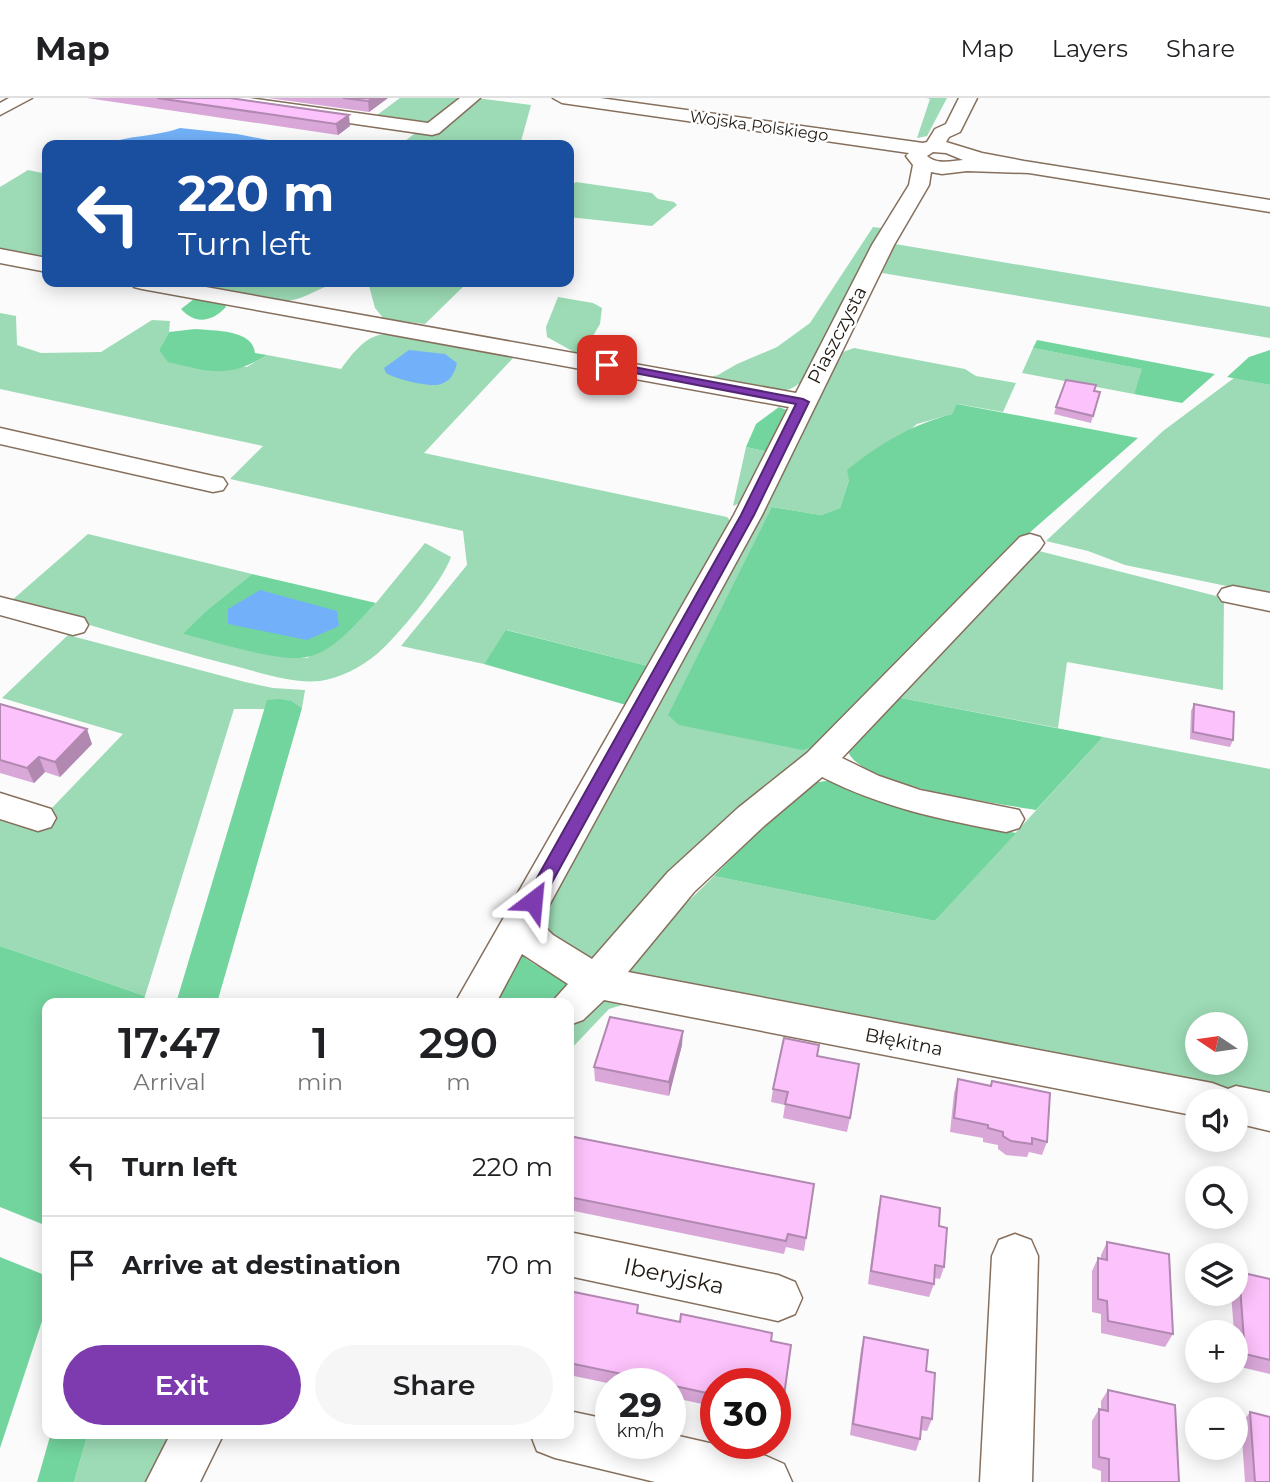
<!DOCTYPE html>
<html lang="en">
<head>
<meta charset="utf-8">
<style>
  :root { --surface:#fff; --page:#f6f6f6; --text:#202124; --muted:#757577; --line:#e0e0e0; --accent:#7e3baf }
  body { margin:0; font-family:Montserrat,sans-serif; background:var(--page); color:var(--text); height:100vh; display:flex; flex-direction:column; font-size:26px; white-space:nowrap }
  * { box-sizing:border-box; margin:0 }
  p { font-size:23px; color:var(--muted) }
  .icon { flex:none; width:38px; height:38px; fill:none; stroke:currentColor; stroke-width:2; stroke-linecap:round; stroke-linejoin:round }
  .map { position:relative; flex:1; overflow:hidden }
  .details { position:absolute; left:42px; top:900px; width:532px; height:441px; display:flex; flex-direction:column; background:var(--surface); border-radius:14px; box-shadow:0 4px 18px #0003 }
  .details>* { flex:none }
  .top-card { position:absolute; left:42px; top:42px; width:532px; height:147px; border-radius:14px; box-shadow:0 4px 18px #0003; background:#1a4fa0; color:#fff; overflow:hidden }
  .needle { width:46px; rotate:283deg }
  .tools { position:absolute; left:1185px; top:914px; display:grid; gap:14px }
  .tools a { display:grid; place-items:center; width:63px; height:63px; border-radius:50%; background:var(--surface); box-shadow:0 4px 18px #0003; font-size:35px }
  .speed { position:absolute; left:595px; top:1270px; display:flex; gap:14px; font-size:35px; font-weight:700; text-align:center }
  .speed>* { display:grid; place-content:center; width:91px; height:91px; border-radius:50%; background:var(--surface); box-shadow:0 4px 18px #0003; line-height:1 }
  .speed small { font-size:18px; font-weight:400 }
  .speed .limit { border:10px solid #d22; background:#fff; color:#111 }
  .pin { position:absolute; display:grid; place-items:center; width:60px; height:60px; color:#fff; margin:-30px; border-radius:14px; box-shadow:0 4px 10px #0006 }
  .me { position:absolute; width:77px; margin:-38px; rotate:29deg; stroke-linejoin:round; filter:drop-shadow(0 0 5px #0008) }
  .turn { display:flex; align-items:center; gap:24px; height:147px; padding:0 21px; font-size:32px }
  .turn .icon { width:91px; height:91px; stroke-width:2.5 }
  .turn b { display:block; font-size:49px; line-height:60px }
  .eta { display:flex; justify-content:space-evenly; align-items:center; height:119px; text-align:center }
  .eta b { font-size:42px; font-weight:600; line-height:49px }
  .action { display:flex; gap:14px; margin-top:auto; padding:14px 21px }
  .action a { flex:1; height:80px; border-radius:42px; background:var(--accent); color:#fff; font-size:28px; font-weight:600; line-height:80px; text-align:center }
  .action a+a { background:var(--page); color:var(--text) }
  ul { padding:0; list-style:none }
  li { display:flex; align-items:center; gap:21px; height:98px; padding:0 21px; border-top:2px solid var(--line) }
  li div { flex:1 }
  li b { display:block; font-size:26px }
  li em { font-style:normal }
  header { display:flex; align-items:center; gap:42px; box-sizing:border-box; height:98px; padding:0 35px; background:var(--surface); border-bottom:2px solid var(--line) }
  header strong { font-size:33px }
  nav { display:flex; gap:38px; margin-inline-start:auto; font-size:24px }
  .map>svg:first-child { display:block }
  .green { fill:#9cdbb5; fill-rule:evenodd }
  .forest { fill:#73d59e }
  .water { fill:#72b1f9 }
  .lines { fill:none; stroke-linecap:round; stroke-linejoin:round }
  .minor-casing { stroke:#86705d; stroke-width:3 }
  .minor { fill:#fff; fill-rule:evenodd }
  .wall { fill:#d9a7d8 }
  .shaded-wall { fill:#b088b0 }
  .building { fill:#fcc2fb; stroke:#b088b0; stroke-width:2 }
  .route { fill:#7e3baf; stroke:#522672; stroke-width:2 }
  .labels { text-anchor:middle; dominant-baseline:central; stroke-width:5; stroke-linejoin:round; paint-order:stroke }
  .far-street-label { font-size:16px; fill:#221912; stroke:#fff }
  .street-label { font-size:19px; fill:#221912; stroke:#fff }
  .near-street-label { font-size:23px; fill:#221912; stroke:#fff }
</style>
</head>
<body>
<header>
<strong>Map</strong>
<nav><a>Map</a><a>Layers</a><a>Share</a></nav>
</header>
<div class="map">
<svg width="1270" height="1384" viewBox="0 0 1270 1384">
  <rect width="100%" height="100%" fill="#fbfbfb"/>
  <path class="green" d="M400 0H463L429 27 373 20Z
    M476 0 531 7 520 47H400L419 32Z
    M926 0H947L927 38 917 40 930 1Z
    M28 72 47 76V161L0 152V89Z
    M576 84 652 95 658 101 674 104 677 107 652 128 569 119V89Z
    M873 129 881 130 808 278C802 283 797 288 790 291 770 298 724 285 702 281L718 277 737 266 777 249 810 225Z
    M895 146 1270 209V240L882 175Z
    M163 184H342C322 187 308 200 288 203Z
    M368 184H468L425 226 384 221 375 210Z
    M558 199 593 205 602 210 600 226 581 258 547 239 546 229Z
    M0 215 16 218 17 247 41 255 101 254 152 222 170 223 169 234 159 252 247 269 267 257 341 271C350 259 361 243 376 238 400 229 485 253 514 259L424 355 727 419 731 424 648 568 507 532 484 566 401 548 467 467 463 433 230 381 263 348 0 291Z
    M854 250 965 271 976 278 1016 285 1003 314 958 306 952 316 917 326 849 382 840 410 821 417 772 409 822 647 596 866 567 854 534 823 659 608 765 407 828 281 843 254Z
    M1033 250 1143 271 1134 296 1022 275Z
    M1234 280 1270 287V497L1125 467 1088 453 1046 443 1163 333Z
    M746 349 769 354 740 405 733 408Z
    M88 436 252 476 207 512 184 536 278 558 307 560 351 530 376 505 425 445 451 459C443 483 397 539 377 556 361 569 341 580 320 583 291 586 259 574 231 567 157 548 84 525 11 503Z
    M1039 453 1224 500 1223 592 1067 564 1058 630 891 598Z
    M68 537 245 584 273 590 305 592 302 610 292 603 268 602 265 611H234L145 898 0 848V719L37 730 51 711 123 636 2 600Z
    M1103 639 1270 671V1003L616 875 714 778 935 823ZM1197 926H1236V964H1197Z
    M596 897 632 904 609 911 569 953V925Z
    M88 1335H182L154 1384H74Z"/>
  <path class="forest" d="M206 199 223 204 226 209C212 224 195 227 181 211L194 201Z
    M195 231C214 233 253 231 255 255L267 257C229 281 210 274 168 264L159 252 169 234Z
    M1037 242 1215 276 1182 305 1134 296 1142 271 1033 250Z
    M1270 252V287L1227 279 1249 259Z
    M957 306 1138 340 989 470 822 647 802 652 679 627 668 617 772 409 821 417 840 410 849 382 847 372C881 345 909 328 952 316Z
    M779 309 789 313 769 354 746 349 756 326Z
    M252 476 376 505C358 523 334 554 307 559 280 565 213 543 183 536L207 512Z
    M506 532 648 568 626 607 484 566Z
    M891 598 1103 639 1036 712C991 704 888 692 855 663 850 659 847 651 843 645Z
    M279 601 292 603 302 610 217 905H176L267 602Z
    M833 682C892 712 952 722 1016 735L935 823 714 778 805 686Z
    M0 848 145 898 143 905H47V1128L0 1109Z
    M518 852C531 870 560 877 580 884L559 905H489Z
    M0 1159 47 1178V1208L0 1350Z
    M51 1335H88L74 1384H37Z"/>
  <path class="water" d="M180 30 237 36 293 47H102C128 37 155 39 180 30Z
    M409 252 445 256 457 265C455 274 451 283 441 286 431 290 395 281 386 275L384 270Z
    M260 492 337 513 339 528 307 542 228 526V511Z"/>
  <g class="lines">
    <g class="minor-casing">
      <path id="minor" d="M9 0H32L0 17V5Z
        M202 0H249L428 25 460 0H480L439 35 432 37 211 5Z
        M553 0H600L923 45 927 44 935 31 946 26 959 0H977L960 34 949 39 946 44 982 55 1024 63 1270 102V114L1029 75 967 73 942 76 931 74 929 87 894 147 762 417 540 824 553 837 592 861 668 774 738 710 807 655 1020 439 1030 436 1040 439 1044 445 1040 451 842 660 879 678 920 692 1019 712 1024 721 1019 730 1006 734C940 721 883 710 822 679L764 728 694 794 628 874 1212 985 1228 991 1236 988 1270 995V1033L1236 1025V1003H1197V1018L604 902 583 922 569 927V905H551L568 886 522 856 496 905H455L734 417 789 309 142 191 134 189 131 184H178L796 295 872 147 909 87 913 67 906 58 909 55 562 5ZM933 54 946 55 963 62C951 63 937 67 927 58Z
        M0 151 47 160V174L0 165Z
        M0 330 213 378 223 380 227 386 223 392 213 394 0 346Z
        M1233 488 1270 495V513L1222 503 1218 497 1222 491Z
        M0 499 84 520 88 527 84 534 73 537 0 517Z
        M0 695 51 711 56 720 51 729 38 733 0 721Z
        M569 1134 778 1177 795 1184 802 1200 795 1216 778 1223 569 1178Z
        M1015 1136 1031 1142 1038 1158 1032 1384H980L992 1158 999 1142Z
        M569 1313 611 1322V1346H670V1336L766 1358 784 1366 792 1384H655L555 1360 537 1353 530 1335H569Z
        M171 1335H224L200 1384H146Z"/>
    </g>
    <use href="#minor" class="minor"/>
  </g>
  <path class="wall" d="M87 0H230L350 28 338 37Z
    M268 0H388L369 14Z
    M1100 294 1091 325 1054 316 1056 309Z
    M0 606 92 646 60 679 45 674 34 685 0 675Z
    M1194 606 1233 642 1230 649 1190 641 1191 613Z
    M682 947 669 998 595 983 594 969Z
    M817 958 850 1020 847 1034 783 1020 785 1007 771 1004 773 991Z
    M958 981 991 988 992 983 1047 1044 1042 1057 1029 1054 1027 1059 1006 1057 998 1051V1047L983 1044V1040L950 1034 954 995Z
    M569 1038 806 1140 804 1153 786 1149 784 1156 569 1112Z
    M881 1098 939 1128 944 1169 940 1181 934 1180V1186L929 1199 868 1186 878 1111Z
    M1107 1144 1173 1236 1165 1249 1101 1235V1216L1092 1214V1173L1098 1160 1101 1161V1157Z
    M1239 1174 1270 1181V1276L1236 1268V1234H1234L1231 1195H1236V1180Z
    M569 1193 638 1207V1215L771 1243 782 1312 780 1323 775 1322V1286H716V1309L670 1299V1286H612L569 1277Z
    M864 1239 932 1321 927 1333 921 1332 920 1341 916 1353 850 1337 861 1251Z
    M1108 1292 1179 1384H1101V1373L1092 1370V1323L1099 1311 1101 1312V1303Z
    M1250 1314 1270 1384H1245L1241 1326Z"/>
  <path class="shaded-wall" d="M373 0H388L369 14 368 3Z
    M349 17 350 28 338 37 336 26Z
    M87 631 92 646 60 679 55 664Z
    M39 659 45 674 34 685 27 670Z
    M683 933 682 947 669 998V984Z"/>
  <path class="building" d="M157 0H230L349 17 336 26Z
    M343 0H373L368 3Z
    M1066 282 1096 287 1094 293 1100 294 1093 318 1056 309Z
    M0 606 87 631 55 664 39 659 27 670 0 662Z
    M1194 606 1234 614 1233 642 1193 634Z
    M610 919 683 933 669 984 594 969Z
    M784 940 819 947 817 958 859 966 850 1020 785 1006 788 994 773 991Z
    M958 981 991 988 992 983 1050 995 1047 1044 1032 1040V1046L1011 1043 1003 1038V1034L988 1030V1027L954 1020Z
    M569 1038 814 1086 806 1140 788 1136 786 1143 569 1099Z
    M881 1098 940 1110 939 1128 947 1130 944 1169 935 1167 934 1186 871 1173Z
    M1107 1144 1169 1156 1173 1236 1108 1223 1107 1203 1098 1201V1160L1107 1162Z
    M1239 1174 1270 1181V1262L1245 1256Z
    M569 1193 638 1207 637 1215 680 1224 681 1216 772 1235 771 1243 791 1247 782 1312 775 1310V1286H716V1297L670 1287V1286L569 1265Z
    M864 1239 928 1252 926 1273 935 1275 932 1321 922 1319 920 1341 853 1326Z
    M1108 1292 1175 1307 1179 1384H1109V1361L1099 1359V1311L1108 1313Z
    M1250 1314 1270 1319V1384H1255Z"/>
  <path class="route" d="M607 264 803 301 809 304 754 417 539 808H526L524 803 741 417 796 306 603 269V265Z"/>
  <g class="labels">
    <g class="far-street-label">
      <text transform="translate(759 28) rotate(8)">Wojska Polskiego</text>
    </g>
    <g class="street-label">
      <text transform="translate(837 237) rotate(-63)">Piaszczysta</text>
      <text transform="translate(904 944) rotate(11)">Błękitna</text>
    </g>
    <g class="near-street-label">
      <text transform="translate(674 1178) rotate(12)">Iberyjska</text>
    </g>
  </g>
</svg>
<div class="tools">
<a><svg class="needle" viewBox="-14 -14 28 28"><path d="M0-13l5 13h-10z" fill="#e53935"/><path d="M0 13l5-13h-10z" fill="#757577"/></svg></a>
<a><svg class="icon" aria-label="sound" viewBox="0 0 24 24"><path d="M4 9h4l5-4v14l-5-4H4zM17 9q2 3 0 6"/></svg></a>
<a><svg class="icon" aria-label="search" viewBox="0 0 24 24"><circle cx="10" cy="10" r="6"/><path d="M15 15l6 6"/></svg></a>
<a><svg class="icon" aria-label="layers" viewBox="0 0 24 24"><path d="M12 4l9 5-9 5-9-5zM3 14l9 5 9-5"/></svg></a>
<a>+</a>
<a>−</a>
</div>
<div class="speed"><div>29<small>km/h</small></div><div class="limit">30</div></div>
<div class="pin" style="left:607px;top:267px;background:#d93025"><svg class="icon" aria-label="arrive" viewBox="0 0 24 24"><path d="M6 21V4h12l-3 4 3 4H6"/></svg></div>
<svg class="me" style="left:533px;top:803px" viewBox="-20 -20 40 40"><path d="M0-17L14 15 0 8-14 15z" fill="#7e3baf" stroke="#fff" stroke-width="4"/></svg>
<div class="top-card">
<div class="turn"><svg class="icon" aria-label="left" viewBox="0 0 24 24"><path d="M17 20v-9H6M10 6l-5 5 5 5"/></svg><div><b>220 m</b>Turn left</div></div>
</div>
<section class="details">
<div class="eta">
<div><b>17:47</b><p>Arrival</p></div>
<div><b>1</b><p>min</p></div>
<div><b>290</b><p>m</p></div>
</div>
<ul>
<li><svg class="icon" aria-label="left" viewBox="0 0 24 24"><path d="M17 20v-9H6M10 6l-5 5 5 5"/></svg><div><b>Turn left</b></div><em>220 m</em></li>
<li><svg class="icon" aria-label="arrive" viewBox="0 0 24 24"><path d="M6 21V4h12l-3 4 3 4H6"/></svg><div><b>Arrive at destination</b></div><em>70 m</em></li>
</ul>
<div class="action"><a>Exit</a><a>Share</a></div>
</section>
</div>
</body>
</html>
